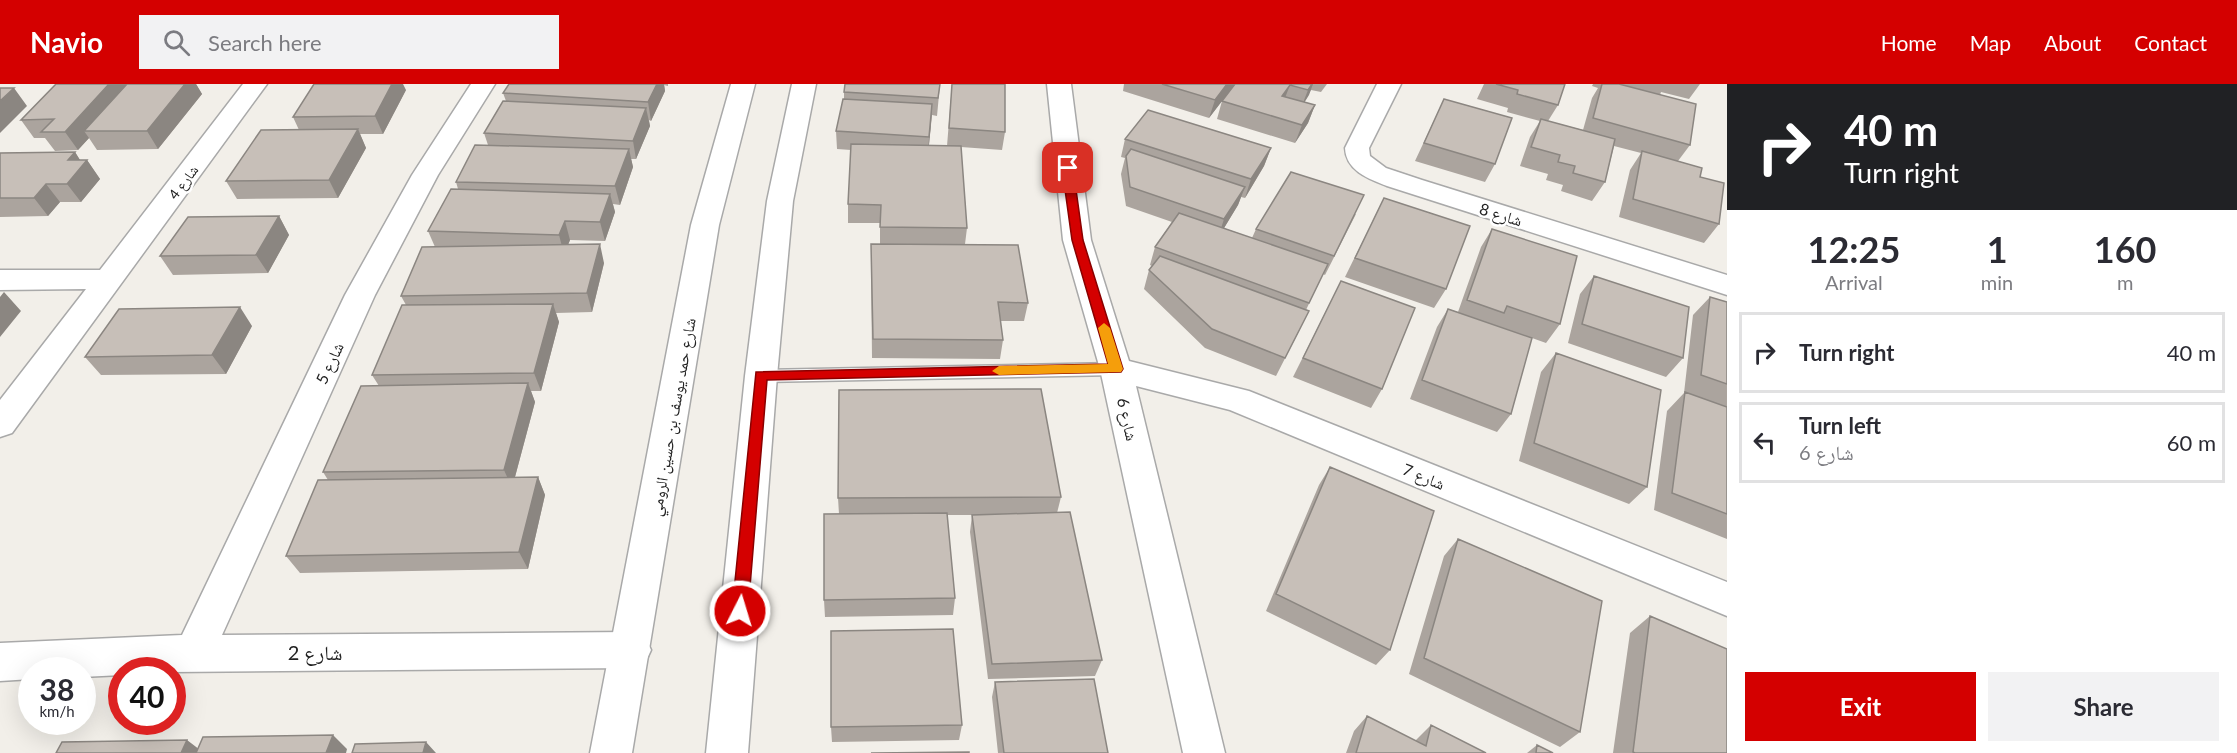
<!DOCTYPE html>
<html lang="en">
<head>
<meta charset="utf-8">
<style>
  :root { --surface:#fff; --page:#f2f2f3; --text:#2b2b33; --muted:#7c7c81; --line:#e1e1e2; --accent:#d40000 }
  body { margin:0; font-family:Lato,"Noto Naskh Arabic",sans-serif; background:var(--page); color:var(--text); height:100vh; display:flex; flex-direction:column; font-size:22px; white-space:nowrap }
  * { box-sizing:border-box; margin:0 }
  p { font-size:20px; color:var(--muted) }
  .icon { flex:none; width:33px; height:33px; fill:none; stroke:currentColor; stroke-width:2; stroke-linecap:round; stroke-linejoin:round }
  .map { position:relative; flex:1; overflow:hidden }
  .side { display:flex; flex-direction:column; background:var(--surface); width:510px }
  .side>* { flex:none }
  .banner { background:#202124; color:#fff; overflow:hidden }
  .speed { position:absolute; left:18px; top:573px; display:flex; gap:12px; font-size:30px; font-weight:700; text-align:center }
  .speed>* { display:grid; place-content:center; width:78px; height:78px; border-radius:50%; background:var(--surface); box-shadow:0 6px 24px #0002; line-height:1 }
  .speed small { font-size:15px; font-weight:400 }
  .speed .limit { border:9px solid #d22; background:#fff; color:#111 }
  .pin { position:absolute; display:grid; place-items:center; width:51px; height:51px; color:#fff; margin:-26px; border-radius:12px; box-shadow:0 3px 9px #0006 }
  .me { position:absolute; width:66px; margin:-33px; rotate:5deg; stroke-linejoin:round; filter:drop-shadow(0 0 4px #0008) }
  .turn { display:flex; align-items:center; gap:21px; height:126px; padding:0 18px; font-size:27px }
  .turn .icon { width:78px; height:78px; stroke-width:2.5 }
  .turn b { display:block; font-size:42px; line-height:51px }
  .eta { display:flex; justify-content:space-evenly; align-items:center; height:102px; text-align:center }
  .eta b { font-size:36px; font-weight:700; line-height:42px }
  .primary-button { display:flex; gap:12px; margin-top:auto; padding:12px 18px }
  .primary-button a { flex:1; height:69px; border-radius:0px; background:var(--accent); color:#fff; font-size:24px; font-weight:700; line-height:69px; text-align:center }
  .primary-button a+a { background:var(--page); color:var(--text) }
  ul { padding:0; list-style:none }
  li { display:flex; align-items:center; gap:18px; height:81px; margin:0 12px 9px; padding:0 6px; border:3px solid var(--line); border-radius:0px }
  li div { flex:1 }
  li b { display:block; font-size:22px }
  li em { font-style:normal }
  header { display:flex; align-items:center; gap:36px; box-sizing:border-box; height:84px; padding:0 30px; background:var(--accent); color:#fff }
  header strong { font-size:28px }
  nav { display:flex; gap:33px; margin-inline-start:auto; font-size:21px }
  .search { width:420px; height:54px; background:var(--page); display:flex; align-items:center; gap:15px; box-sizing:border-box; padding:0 21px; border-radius:0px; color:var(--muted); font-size:22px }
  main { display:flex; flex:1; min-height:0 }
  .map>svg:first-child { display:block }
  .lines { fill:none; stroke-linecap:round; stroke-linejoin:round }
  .service-casing { stroke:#a9a9a9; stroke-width:3 }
  .minor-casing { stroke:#a9a9a9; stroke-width:3 }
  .tertiary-casing { stroke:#a9a9a9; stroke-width:3 }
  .service { fill:#fff; fill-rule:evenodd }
  .minor { fill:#fff; fill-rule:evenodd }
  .tertiary { fill:#fff; fill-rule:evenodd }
  .wall { fill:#aba49e }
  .shaded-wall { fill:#8b8681 }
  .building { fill:#c7bfb8; stroke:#8b8681; stroke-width:1.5 }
  .route { fill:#d40000; stroke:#8a0000; stroke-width:1.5 }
  .slow { fill:#f59e0b }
  .labels { text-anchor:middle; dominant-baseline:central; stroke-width:5; stroke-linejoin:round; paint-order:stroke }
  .far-street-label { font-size:14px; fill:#222; stroke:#fff }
  .street-label { font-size:16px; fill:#222; stroke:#fff }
  .near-street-label { font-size:20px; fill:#222; stroke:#fff }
</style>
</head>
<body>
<header>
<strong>Navio</strong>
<div class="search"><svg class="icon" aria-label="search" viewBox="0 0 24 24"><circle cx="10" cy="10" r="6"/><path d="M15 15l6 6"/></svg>Search here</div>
<nav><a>Home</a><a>Map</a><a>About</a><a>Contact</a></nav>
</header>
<main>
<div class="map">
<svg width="1727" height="669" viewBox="0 0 1727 669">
  <rect width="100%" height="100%" fill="#f2efe9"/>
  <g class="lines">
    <g class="service-casing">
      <path id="service" d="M1116 279 1122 281 1125 285 1122 289 1116 291 761 298 755 296 752 292 755 288 761 286Z"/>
    </g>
    <g class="minor-casing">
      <path id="minor" d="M243 0H267L12 349 0 353V316L86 205 0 206V186H100Z
        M471 0H495L438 91 375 211 222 551 631 548 645 553 651 566 645 579 631 584 172 588V586H122V591L82 593V586H32V595L0 597V559L182 551 345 211 412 91Z
        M1047 0H1071L1091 156 1129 277 1249 307 1727 498V532L1230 326 1136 302 1225 669H1183L1100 285 1063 156Z
        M1377 0H1401L1369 64 1370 72 1386 84 1422 96 1727 191V211L1387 102C1369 95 1346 87 1345 64Z"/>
    </g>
    <g class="tertiary-casing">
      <path id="tertiary" d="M731 0H755L719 141 632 669H590L691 141Z
        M792 0H816L793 117 777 292 748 669H706L745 292 767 117Z"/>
    </g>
    <use href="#service" class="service"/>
    <use href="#minor" class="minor"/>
    <use href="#tertiary" class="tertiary"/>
  </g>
  <path class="wall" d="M56 0H196L202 10 158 65 97 66 89 54 78 66 55 67 45 54H34L21 36Z
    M509 0H668V2L664 1 665 7 651 37 649 36 650 42 636 75H631L633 83 620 121 613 120 615 128 605 157 570 156 568 161 604 179 592 228 556 229 559 238 541 307H531L535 318 515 393H538L545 411 528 485 300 489 286 472 328 396 323 388 379 302 372 291 406 221 401 212 435 163 428 147 458 105 456 98 488 61 484 49 506 17 503 9Z
    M940 0 937 32 932 31 929 61 947 62 952 0 1005 48 1002 66 961 63 967 144 965 160 1028 219 1024 237H1000L1003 256 1000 275 872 274 871 179 880 160V139H848V120L851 66 837 65 836 47 844 15V8Z
    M1124 0H1235L1209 34 1123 7Z
    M1235 0H1327L1321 8 1311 6 1304 18 1315 21 1308 39 1295 59 1217 35 1222 17Z
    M1484 0H1565L1558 21 1548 37 1583 46 1592 14 1598 4 1592 2 1593 0H1700L1689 15 1661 8 1660 11 1690 61 1678 77 1700 93 1719 140 1704 159 1619 133 1630 86 1641 69 1614 62 1605 98 1592 117 1561 107 1563 101 1546 96 1548 90 1520 82 1530 53 1540 37 1507 28 1508 24 1477 15Z
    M406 6 383 50H360L366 64 338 114 237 115 226 97 299 46 293 33Z
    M1444 15 1495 80 1485 98 1415 77Z
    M1125 55 1271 64 1264 82 1245 114 1241 113 1238 121 1224 144 1252 154 1256 145 1356 130 1325 191 1323 190 1306 226 1300 245 1276 292 1205 264 1144 205 1149 186 1152 182 1150 181 1155 163 1172 138 1126 122 1121 90 1125 74 1121 73Z
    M75 68 80 76H87L100 95 81 118H60L48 132 0 133V69Z
    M1384 114 1446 205 1434 224 1345 193Z
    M279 132 289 151 268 189 173 191 160 172Z
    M1492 145 1560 240 1546 259 1532 254 1511 330 1497 348 1410 315 1437 243 1448 225 1458 228 1481 163Z
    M1594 192 1683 274 1666 293 1568 259 1580 210Z
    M1341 197 1382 305 1371 324 1293 293Z
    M1710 213 1727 218V455L1654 426 1667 327 1684 309 1693 231Z
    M252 242 226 290 101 291 85 273Z
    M1556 269 1647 403 1629 420 1519 377 1541 288Z
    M1330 383 1390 566 1376 581 1266 527 1319 401Z
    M1061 413 1057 429 1102 576 1095 592 988 595 970 448 972 431H947L955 514 953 531 825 533 824 516 839 430 838 414Z
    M1458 455 1580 648 1560 663 1409 590 1444 472Z
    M1650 532 1727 669H1613L1630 549Z
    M995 598 1108 669H998L992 613Z
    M1367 632 1415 657 1431 641 1486 669H1346L1354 647Z
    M962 641 959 656 832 658 831 643Z
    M1537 661 1553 669H1527Z"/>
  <path class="shaded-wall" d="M109 0H129L84 47 89 54 78 66 65 48Z
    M185 0H196L202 10 158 65 147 47Z
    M392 0H403L406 6 383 50 375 32Z
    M657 0H664L665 7 651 37 648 18Z
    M1227 0H1235L1209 34 1215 16Z
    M1312 0H1313L1309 11 1301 24 1308 6Z
    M1290 1 1283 19 1282 12Z
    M14 4 27 22 0 49V17Z
    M932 20 931 38 928 71 929 53Z
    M1315 21 1308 39 1295 59 1302 41Z
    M646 24 650 42 636 75 633 57Z
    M358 45 366 64 338 114 329 96Z
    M1271 64 1264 82 1245 114 1251 95Z
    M629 65 633 83 620 121 615 102Z
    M75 68 83 81 87 76 100 95 81 118 67 100 68 76Z
    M46 100 60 118 48 132 34 114Z
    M1245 103 1238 121 1218 154 1224 135Z
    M610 110 615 128 605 157 600 138Z
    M279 132 289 151 268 189 256 171Z
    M565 137 570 156 564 170 559 151Z
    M600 160 604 179 592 228 587 209Z
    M4 208 21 227 0 253V213Z
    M553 220 559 238 541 307 534 289Z
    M240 223 252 242 226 290 212 271Z
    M528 299 535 318 512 404 504 386Z
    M538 393 545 411 528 485 519 468Z
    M333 651 347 665 346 669H326Z
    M187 656 204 669H181Z
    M426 658 436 669H423Z"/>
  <path class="building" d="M56 0H109L65 48H41L54 35 21 36Z
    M127 0H185L147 47H84Z
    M314 0H392L375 32 293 33Z
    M509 0H657L648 18 503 9Z
    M845 0H940L938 14 844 8Z
    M952 0H1005V48L949 44Z
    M1162 0H1227L1215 16Z
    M1235 0H1312L1308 6 1290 1 1282 12 1315 21 1302 41 1222 17Z
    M1496 0H1565L1558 21 1517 10 1518 6Z
    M1602 0H1619L1696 20 1690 61 1593 34Z
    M0 4H14L0 17Z
    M843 15 932 20 929 53 836 47Z
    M1444 15 1512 34 1495 80 1424 59Z
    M503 17 646 24 633 57 484 49Z
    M1148 26 1271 64 1251 95 1125 55Z
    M1541 35 1615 55 1605 98 1573 89 1575 82 1558 78 1560 71 1531 63Z
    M358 45 329 96 226 97 261 46Z
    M851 60 961 62 967 144 880 143 881 121 848 120Z
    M475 61 629 65 615 102 456 98Z
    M1131 65 1245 103 1224 135 1130 103 1126 72Z
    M1642 67 1702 84 1700 93 1724 99 1719 140 1633 115Z
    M75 68 68 76H87L67 100H46L34 114H0V69Z
    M1291 88 1364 111 1334 172 1256 145Z
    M451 105 610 110 600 138 565 137 559 151 428 147Z
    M1384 114 1470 142 1446 205 1355 174Z
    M1179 129 1328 180 1309 219 1155 163Z
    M279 132 256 171 160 172 188 133Z
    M1492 145 1577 172 1560 240 1507 222 1504 229 1467 216Z
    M600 160 587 209 401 212 422 163Z
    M871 160 1018 161 1028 219 998 218 1003 256 873 255Z
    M1160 172 1309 227 1285 274 1212 245 1149 186Z
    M1594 192 1689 223 1683 274 1582 240Z
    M1341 197 1415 224 1382 305 1303 274Z
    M1710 213 1727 218V300L1701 291Z
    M553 220 534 289 372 291 402 221Z
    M240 223 212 271 85 273 119 225Z
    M1448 225 1532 254 1511 330 1422 296Z
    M1556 269 1661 306 1647 403 1534 359Z
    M528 299 504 386 323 388 361 302Z
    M1041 305 1061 413 838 414 839 306Z
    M1685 308 1727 323V430L1672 409Z
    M1330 383 1434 427 1390 566 1276 510Z
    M538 393 519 468 286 472 318 396Z
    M1070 428 1102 576 992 580 972 431Z
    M947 429 955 514 824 516V430Z
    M1458 455 1602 517 1580 648 1424 574Z
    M1650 532 1727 565V669H1635L1633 668Z
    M953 545 962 641 831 643V547Z
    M1094 595 1108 669H1004L995 598Z
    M1367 632 1426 662 1431 641 1486 669H1356Z
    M333 651 326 669H196L203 653Z
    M187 656 181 669H56L62 658Z
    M426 658 423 669H352L355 660Z
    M1537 661 1553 669H1536Z
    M969 668V669H871Z"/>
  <path class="route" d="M1068 81 1073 84 1083 156 1123 285 1121 288 767 296 748 527 745 532 740 534 734 532 732 527 756 288 1108 280 1072 156 1062 84Z"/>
  <path class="slow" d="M1104 239 1110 244 1123 285 1121 288 999 291 992 287 999 282 1108 280 1098 244Z"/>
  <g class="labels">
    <g class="far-street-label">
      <text transform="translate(183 98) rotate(-53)">شارع 4</text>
    </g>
    <g class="street-label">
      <text transform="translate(1501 130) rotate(17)">شارع 8</text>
      <text transform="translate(329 279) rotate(-65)">شارع 5</text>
      <text transform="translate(672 333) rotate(-80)">شارع حمد يوسف بن حسين الرومي</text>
      <text transform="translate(1128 335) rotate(77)">شارع 6</text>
      <text transform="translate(1424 392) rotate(22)">شارع 7</text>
    </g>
    <g class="near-street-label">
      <text x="315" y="568">شارع 2</text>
    </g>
  </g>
</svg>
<div class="speed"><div>38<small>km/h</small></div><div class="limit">40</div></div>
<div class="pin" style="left:1068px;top:84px;background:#d93025"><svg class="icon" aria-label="arrive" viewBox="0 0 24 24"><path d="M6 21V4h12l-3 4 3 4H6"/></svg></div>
<svg class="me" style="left:740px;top:527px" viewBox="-20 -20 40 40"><circle r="17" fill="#d40000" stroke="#fff" stroke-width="3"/><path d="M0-11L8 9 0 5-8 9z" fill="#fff"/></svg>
</div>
<section class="side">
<div class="banner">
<div class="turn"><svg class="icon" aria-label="right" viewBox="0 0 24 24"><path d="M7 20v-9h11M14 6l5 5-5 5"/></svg><div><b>40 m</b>Turn right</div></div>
</div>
<div class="eta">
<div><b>12:25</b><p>Arrival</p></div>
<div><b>1</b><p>min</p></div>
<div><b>160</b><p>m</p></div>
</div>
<ul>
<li><svg class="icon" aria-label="right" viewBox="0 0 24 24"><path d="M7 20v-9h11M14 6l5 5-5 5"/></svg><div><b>Turn right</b></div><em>40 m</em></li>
<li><svg class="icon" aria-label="left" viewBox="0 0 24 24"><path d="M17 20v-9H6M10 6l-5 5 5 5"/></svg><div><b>Turn left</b><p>شارع 6</p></div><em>60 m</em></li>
</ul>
<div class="primary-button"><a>Exit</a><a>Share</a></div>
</section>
</main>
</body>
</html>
